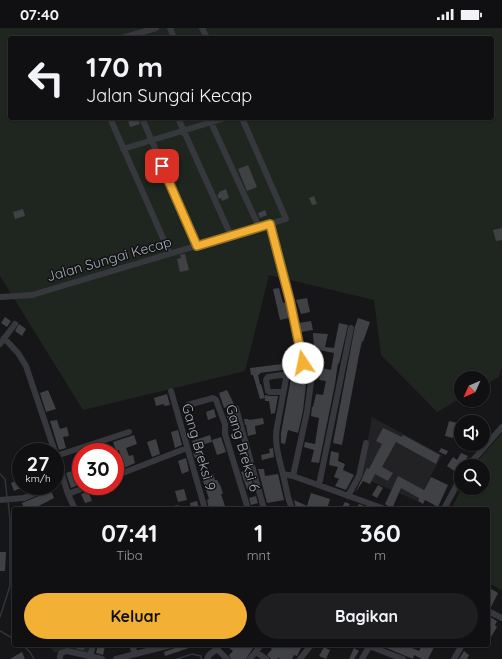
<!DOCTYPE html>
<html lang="id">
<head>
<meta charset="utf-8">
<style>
  :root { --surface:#101012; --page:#1e1e20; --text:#f1f3f6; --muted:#9c9d9f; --line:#303032; --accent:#f2b134 }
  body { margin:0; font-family:Quicksand,sans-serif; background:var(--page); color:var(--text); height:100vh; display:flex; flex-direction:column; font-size:15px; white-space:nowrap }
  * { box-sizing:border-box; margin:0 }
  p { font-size:13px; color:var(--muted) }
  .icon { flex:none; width:22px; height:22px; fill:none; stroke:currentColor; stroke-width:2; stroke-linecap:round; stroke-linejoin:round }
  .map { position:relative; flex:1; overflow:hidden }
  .panel { position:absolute; left:12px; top:479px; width:478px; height:140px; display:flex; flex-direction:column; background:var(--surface); border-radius:4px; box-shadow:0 1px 3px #0004,0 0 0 1px var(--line) }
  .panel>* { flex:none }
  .guide { position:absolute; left:8px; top:8px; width:486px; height:84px; border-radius:4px; box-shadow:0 1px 3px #0004,0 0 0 1px var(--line); background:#101012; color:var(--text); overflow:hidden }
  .needle { width:26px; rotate:225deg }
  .buttons { position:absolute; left:454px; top:343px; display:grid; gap:8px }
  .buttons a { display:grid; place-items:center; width:36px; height:36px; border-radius:50%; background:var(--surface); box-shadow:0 1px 3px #0004,0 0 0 1px var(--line); font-size:20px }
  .speed { position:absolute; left:12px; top:415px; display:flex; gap:8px; font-size:20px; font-weight:700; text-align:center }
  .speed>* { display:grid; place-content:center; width:52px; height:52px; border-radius:50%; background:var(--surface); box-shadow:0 1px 3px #0004,0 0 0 1px var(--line); line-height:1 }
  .speed small { font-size:10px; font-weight:400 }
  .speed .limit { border:6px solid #d22; background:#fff; color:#111 }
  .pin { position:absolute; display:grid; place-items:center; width:34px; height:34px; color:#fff; margin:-17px; border-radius:8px; box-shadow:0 2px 6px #0006 }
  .me { position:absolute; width:44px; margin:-22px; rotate:349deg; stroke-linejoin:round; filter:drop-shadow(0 0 3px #0008) }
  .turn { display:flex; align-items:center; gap:14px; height:84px; padding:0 12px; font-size:18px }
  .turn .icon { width:52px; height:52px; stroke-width:2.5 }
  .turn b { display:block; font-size:28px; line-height:34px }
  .eta { display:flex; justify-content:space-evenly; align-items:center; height:68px; text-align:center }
  .eta b { font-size:24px; font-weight:700; line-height:28px }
  .cta { display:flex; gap:8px; margin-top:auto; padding:8px 12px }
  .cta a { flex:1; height:46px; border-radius:24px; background:var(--accent); color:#111; font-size:16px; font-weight:700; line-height:46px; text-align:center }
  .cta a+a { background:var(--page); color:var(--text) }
  .status { display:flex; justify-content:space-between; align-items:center; height:28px; padding:0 20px; background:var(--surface); direction:ltr }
  .status svg { height:11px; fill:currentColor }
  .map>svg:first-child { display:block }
  .built { fill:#222225 }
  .green { fill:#1e261f; fill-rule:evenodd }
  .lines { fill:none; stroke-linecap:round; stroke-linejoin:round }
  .stream { stroke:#2c353c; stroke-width:1.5 }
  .building { fill:#404145 }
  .minor { stroke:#37383d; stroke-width:6 }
  .route-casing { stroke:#9d7322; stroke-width:10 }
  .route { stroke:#f2b134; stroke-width:7 }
  .labels { text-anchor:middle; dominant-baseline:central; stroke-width:3; stroke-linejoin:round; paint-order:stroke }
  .street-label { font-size:14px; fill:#a8adb8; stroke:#111113 }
</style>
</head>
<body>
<div class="status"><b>07:40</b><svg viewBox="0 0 49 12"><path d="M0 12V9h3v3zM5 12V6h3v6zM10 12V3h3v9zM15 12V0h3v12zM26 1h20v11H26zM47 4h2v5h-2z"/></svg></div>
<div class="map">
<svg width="502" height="631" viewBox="0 0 502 631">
  <rect width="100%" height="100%" fill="#161618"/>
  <path class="built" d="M372 389 442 427 417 473 361 449Z"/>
  <path class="green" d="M0 0H502V339L499 349 483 358V350H461V370L437 384 381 327 374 272 269 247 245 343 83 382 0 248ZM10 10H492V90H10Z
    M502 405V562L488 555V481H451L462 460H483V438H473Z
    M48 617H90L89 625 67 620 55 625Z"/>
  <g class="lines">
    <path class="stream" d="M0 446 5 451 7 469
      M0 589 10 558V491L8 472
      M0 603 14 611
      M23 617 30 624 34 631
      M177 631 192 626 201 628V631"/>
  </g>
  <path class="building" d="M132 90H138L140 96 130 99 128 92Z
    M248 137 257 159 247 163 238 141Z
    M226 161 229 170 222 173 221 170 219 171 217 167 219 166V164Z
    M314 168 317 176 312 177 309 170Z
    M23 181 25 188 15 191 13 184Z
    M265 182 267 187 260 190 258 185Z
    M502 200V212L496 213 493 202Z
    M185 226 189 242 180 244 177 231 181 230 180 227Z
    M279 260 283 275 286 274 289 290 280 292 273 261Z
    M307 270 310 284 301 286 296 272Z
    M5 289 11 293 7 299 1 295Z
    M358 290 370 294 363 314 362 313 359 327 342 417 333 415 355 298Z
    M311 293 313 302 301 304 299 295Z
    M339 295 348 297 339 336 338 335 335 356 319 435 311 434 314 422 304 419 305 414 315 416 319 390 311 388 312 379H313L316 366 323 367 326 353 319 352 321 340 331 342 334 325 314 321 313 305 328 306 325 319 334 320Z
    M19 296 26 301 22 308 15 303Z
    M308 320 317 322 315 335 307 331 306 327Z
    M282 336 283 342 260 345V346L258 347 260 356 256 357 253 347H251L250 340Z
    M300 339 297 354 306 356 303 383 298 405 288 402 285 416 281 415V405L291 350 292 343H294V340Z
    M261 356 265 370 260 371 256 357Z
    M48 362 56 381 46 384 40 365Z
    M227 362 234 376 224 380 219 365Z
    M167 366 170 377 164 378V376L156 378 154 370Z
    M265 367 270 368H278L275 385 271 386 269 373H265Z
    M214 381 216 389 208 392 206 384Z
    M233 386 235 393 229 395 227 388Z
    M263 390 264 396 255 398 256 406 248 408 246 397H245L244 391H248L249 392Z
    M57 392 60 401 67 399 69 408 63 409 66 420 59 422 50 393Z
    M449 393 457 395 453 410 445 408Z
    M383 400 402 409 403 407 440 427 436 436 396 414 382 439 393 445 388 453 375 446 370 456 363 453 355 465 367 440 369 441 382 416 376 413Z
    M178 402 182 417 175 420 171 404Z
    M134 407 137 416 126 420 129 428 133 427 135 435 124 440 119 422 116 423 113 414Z
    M210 407 212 414 201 417 205 427 195 430 193 425 196 424 192 413Z
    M221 409 226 424 217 427 212 412Z
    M156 411 160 426 152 429 147 414Z
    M273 420 274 429 262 432 261 427 270 425 269 421Z
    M441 420 448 423 446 427 439 424Z
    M331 423 339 425 338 433 345 436 343 442 354 447 346 462 335 458 339 451 334 449 338 439 329 437Z
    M461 425 468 428 464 434 463 433 456 444 447 438 453 429 457 432Z
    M186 430 189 443 182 446 178 433Z
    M81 440V456L71 460 66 445Z
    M258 441H264L265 448 278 446 284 472 267 475Z
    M246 442 249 450 251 449 253 457 251 458 252 460 247 461 241 444Z
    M213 446 215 452H217L221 459 223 466H221L226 481H209L207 472 209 471 202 450Z
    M398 448 424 462 431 449 448 457 438 479 425 472 423 476 418 473 419 470 401 460 392 481H390L388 478 385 476Z
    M21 450V460L14 463 11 455Z
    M378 457 383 460 377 470 372 467Z
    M96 458H103L105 463 99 466Z
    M184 461 187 472 178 474 175 463Z
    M51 463 54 470 33 481H24L22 475Z
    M88 463 92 473 85 475 81 466Z
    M311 465 330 471 327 481 317 479 316 481 296 480 294 472 307 478Z
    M256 468 258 475 251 477 249 470Z
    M197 473 199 481H191L190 475Z
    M345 474 350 476 347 481H341Z
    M359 476 364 478 369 481H356Z
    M0 524H6L5 543H0Z
    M488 559 498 565 491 579H488Z
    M490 589 497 593 495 597 497 599 491 609 488 608V592Z
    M77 617H85L84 622 77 621Z
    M98 617 105 618 103 627 96 625Z
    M183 617 195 618 165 628 164 624Z
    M225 617H255L246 631H231L229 627 233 623Z
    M266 617H282L286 620 288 617H296L301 620 297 628 294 627 292 631H281L278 630 277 631H271L267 627 272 621Z
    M379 617H405L419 623 422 617H431L434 619 428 631H422L414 627 413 631Z
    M324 619 330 622 326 631 319 628Z
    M354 620 359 623 354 631H349Z
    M464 623 469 627 467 631H459Z
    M22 624 25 631H10Z"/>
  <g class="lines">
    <path class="minor" d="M170 0 174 10
      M202 0 207 10
      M122 10 156 0
      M110 90 170 226
      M142 90 197 218
      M178 90 231 208
      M209 90 259 199
      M123 121 225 90
      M271 196 290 273 303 335
      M0 269 32 267 286 191 242 90
      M4 310 18 325 26 338 55 424
      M0 316 15 296
      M171 363 205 481
      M283 364H270L268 363 266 352 268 349 287 346
      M188 377 213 370 216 372 225 396V406L248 481
      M236 380 264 481
      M55 425 68 466 89 458
      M56 428 129 404
      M468 438 502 399
      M283 446C279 430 274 415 277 399L288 340 291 336C298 334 308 334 313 339L307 384 293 448
      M115 448 187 420
      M319 457 351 300
      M68 466 75 481
      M348 468 359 448 366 415
      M0 472 24 470 52 458
      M177 480V481
      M292 481 288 469 283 446 293 448 385 481
      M444 481 461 449
      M488 583 502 590
      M132 617 135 626
      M213 617 227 631
      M369 618 403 631
      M256 624 266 631
      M60 629 61 625 67 623 102 631
      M90 629 93 617
      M116 631 171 617
      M207 631C209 625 213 624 218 621
      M250 631 261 617
      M300 631 311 617
      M362 631 370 617
      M454 631 462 617"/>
  </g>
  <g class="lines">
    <g class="route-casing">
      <path id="route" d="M162 138 197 218 270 196 290 273 303 335"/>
    </g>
    <use href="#route" class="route"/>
  </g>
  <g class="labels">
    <g class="street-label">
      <text transform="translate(109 231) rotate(-16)">Jalan Sungai Kecap</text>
      <text transform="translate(199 419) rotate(74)">Gang Breksi 9</text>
      <text transform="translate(243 420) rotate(74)">Gang Breksi 6</text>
    </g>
  </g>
</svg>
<div class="buttons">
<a><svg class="needle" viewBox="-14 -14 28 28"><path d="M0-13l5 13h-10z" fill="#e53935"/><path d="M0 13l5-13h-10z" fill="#9c9d9f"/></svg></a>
<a><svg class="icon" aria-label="sound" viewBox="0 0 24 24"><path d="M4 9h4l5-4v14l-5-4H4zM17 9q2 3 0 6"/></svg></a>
<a><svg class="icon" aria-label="search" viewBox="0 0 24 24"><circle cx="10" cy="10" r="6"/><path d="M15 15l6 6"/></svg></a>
</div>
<div class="speed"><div>27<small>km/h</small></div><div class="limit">30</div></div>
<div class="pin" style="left:162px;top:138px;background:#d93025"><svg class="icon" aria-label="arrive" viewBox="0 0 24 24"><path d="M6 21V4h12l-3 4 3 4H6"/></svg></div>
<svg class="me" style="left:303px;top:335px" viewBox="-20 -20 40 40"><circle r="19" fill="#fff"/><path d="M0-13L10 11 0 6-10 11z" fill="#f2b134"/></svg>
<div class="guide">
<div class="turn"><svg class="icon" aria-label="left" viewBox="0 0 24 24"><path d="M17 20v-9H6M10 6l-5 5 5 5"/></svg><div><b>170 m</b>Jalan Sungai Kecap</div></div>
</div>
<section class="panel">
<div class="eta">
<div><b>07:41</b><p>Tiba</p></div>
<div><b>1</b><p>mnt</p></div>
<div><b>360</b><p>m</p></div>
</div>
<div class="cta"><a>Keluar</a><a>Bagikan</a></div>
</section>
</div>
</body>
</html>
